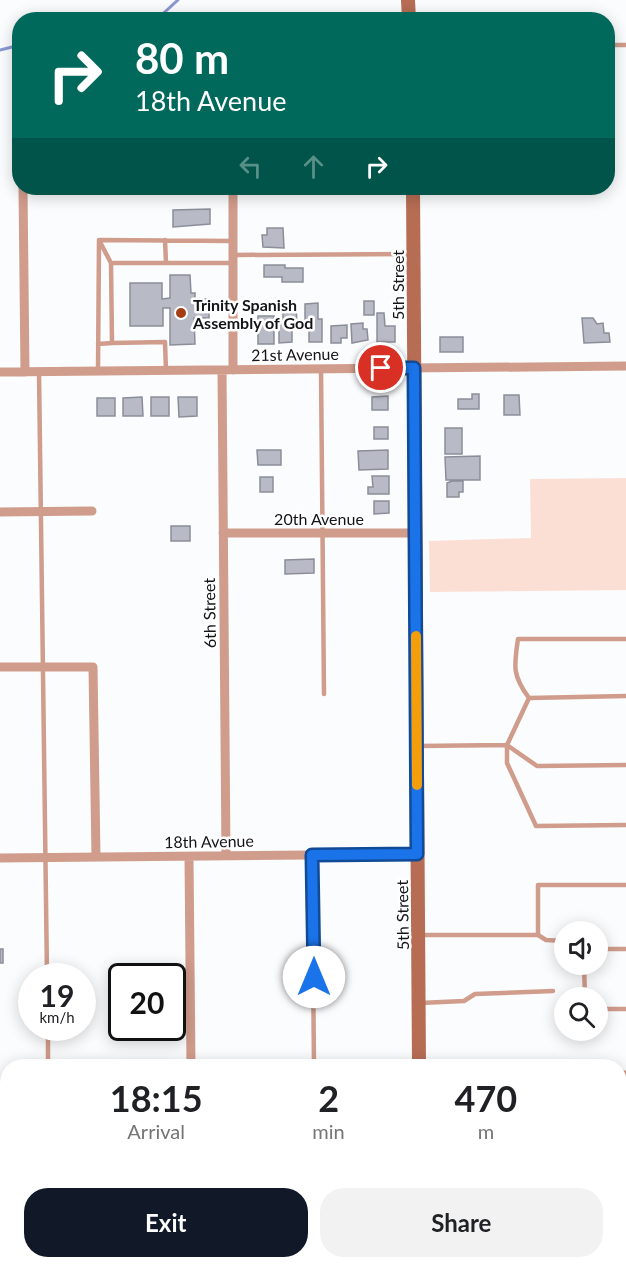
<!DOCTYPE html>
<html lang="en">
<head>
<meta charset="utf-8">
<style>
  :root { --surface:#fff; --page:#f2f2f2; --text:#202124; --muted:#757577; --accent:#111827 }
  body { margin:0; font-family:Lato,sans-serif; background:var(--page); color:var(--text); height:100vh; display:flex; flex-direction:column; font-size:22px; white-space:nowrap }
  * { box-sizing:border-box; margin:0 }
  p { font-size:20px; color:var(--muted) }
  .icon { flex:none; width:33px; height:33px; fill:none; stroke:currentColor; stroke-width:2; stroke-linecap:round; stroke-linejoin:round }
  .map { position:relative; flex:1; overflow:hidden }
  .details { position:absolute; left:0px; top:1059px; width:627px; height:210px; display:flex; flex-direction:column; background:var(--surface); border-radius:24px 24px 0 0; box-shadow:0 3px 15px #0003 }
  .details>* { flex:none }
  .guide { position:absolute; left:12px; top:12px; width:603px; height:183px; border-radius:24px; box-shadow:0 3px 15px #0003; background:#00695c; color:#fff; overflow:hidden }
  .tools { position:absolute; left:554px; top:921px; display:grid; gap:12px }
  .tools a { display:grid; place-items:center; width:54px; height:54px; border-radius:50%; background:var(--surface); box-shadow:0 3px 15px #0003; font-size:30px }
  .speed { position:absolute; left:18px; top:963px; display:flex; gap:12px; font-size:30px; font-weight:700; text-align:center }
  .speed>* { display:grid; place-content:center; width:78px; height:78px; border-radius:50%; background:var(--surface); box-shadow:0 3px 15px #0003; line-height:1 }
  .speed small { font-size:15px; font-weight:400 }
  .speed .limit { border:3px solid #111; border-radius:9px; background:#fff; color:#111 }
  .pin { position:absolute; display:grid; place-items:center; width:51px; height:51px; color:#fff; margin:-26px; border:3px solid #fff; border-radius:50%; box-shadow:0 2px 6px #0007 }
  .me { position:absolute; width:66px; margin:-33px; rotate:0deg; stroke-linejoin:round; filter:drop-shadow(0 0 4px #0008) }
  .turn { display:flex; align-items:center; gap:21px; height:126px; padding:0 24px; font-size:27px }
  .turn .icon { width:78px; height:78px; stroke-width:2.5 }
  .turn b { display:block; font-size:42px; line-height:51px }
  .lanes { display:flex; align-items:center; height:57px; padding:0 24px; background:#0003; justify-content:center; gap:30px; direction:ltr }
  .lanes .off { opacity:.35 }
  .eta { display:flex; justify-content:space-evenly; align-items:center; height:102px; text-align:center }
  .eta b { font-size:36px; font-weight:700; line-height:42px }
  .primary-button { display:flex; gap:12px; margin-top:auto; padding:12px 24px }
  .primary-button a { flex:1; height:69px; border-radius:24px; background:var(--accent); color:#fff; font-size:24px; font-weight:700; line-height:69px; text-align:center }
  .primary-button a+a { background:var(--page); color:var(--text) }
  .map>svg:first-child { display:block }
  .green { fill:#fbdfd5 }
  .lines { fill:none; stroke-linecap:round; stroke-linejoin:round }
  .stream { stroke:#8a98d3; stroke-width:3 }
  .building { fill:#b8bbc6; stroke:#8b8e98; stroke-width:1.5 }
  .lane { stroke:#d09c8b; stroke-width:4.5 }
  .street { stroke:#d09c8b; stroke-width:9 }
  .secondary { stroke:#b76d54; stroke-width:14 }
  .route-casing { stroke:#114b97; stroke-width:15 }
  .route { stroke:#1a73e8; stroke-width:10 }
  .slow { stroke:#f59e0b; stroke-width:10 }
  .poi-dot { fill:#a53e17; stroke:#fff; stroke-width:2 }
  .labels { text-anchor:middle; dominant-baseline:central; stroke-width:5; stroke-linejoin:round; paint-order:stroke }
  .street-label { font-size:16px; fill:#131418; stroke:#fff }
  .poi-label { font-size:16px; font-weight:bold; fill:#131418; stroke:#fff; text-anchor:start }
</style>
</head>
<body>
<div class="map">
<svg width="626" height="1269" viewBox="0 0 626 1269">
  <rect width="100%" height="100%" fill="#fbfcfe"/>
  <path class="green" d="M626 478V590L430 592 429 541 531 538 530 479Z"/>
  <g class="lines">
    <path class="stream" d="M156 20 178 0
      M0 50 20 45"/>
  </g>
  <path class="building" d="M210 209V224L173 227V210Z
    M267 228H283L284 248 263 247 262 235H267Z
    M264 265H285V268H303V282H282V277H264Z
    M170 275H190L191 293H195V299H209V318H194L195 344 170 345V308H163V326H130V283H162V299L170 298Z
    M364 301H374V315H364Z
    M318 303V319H322V342H309V324H305V304Z
    M283 304H296L297 325H292V342L279 343V323H283Z
    M377 313H384L385 326H395V342H377Z
    M258 316H274V344H258Z
    M582 318H593L597 324 603 323 604 333H609L610 342 584 343Z
    M363 323V329H367L368 340 352 343 351 324Z
    M347 325V338H341V343H331V326Z
    M440 337H463V352H440Z
    M472 394H479V409H458V399H472Z
    M504 395H519L520 415H504Z
    M388 396V410H372V397Z
    M142 397 143 416H123V398Z
    M151 397H169V416H151Z
    M178 397H197V416L179 417Z
    M97 398H115V416H97Z
    M374 427H388V439H374Z
    M445 428H462V454H445Z
    M257 450H281V465H258Z
    M388 450V469L359 470 358 451Z
    M480 456V480H446L445 457Z
    M372 476H389V494H368V487H373Z
    M260 477H273V492H260Z
    M452 481H463V492H459V497H447V483Z
    M374 501H389V513L374 514Z
    M171 526H190V541H171Z
    M314 559V573L285 574V560Z
    M0 949H3V963H0Z
    M80 1262H86V1267H80Z
    M144 1262H163V1269H144Z"/>
  <g class="lines">
    <path class="lane" d="M608 45H626
      M165 240 166 263
      M100 242 111 263
      M233 255 410 254
      M112 343 165 342 166 371
      M98 344 112 343 111 263H233
      M321 369 324 694
      M98 371 99 240 233 241
      M39 372 47 976
      M529 698 626 696
      M507 745V763L536 826 626 825
      M507 745 537 766 626 765
      M418 746 507 745 529 698C512 675 514 666 518 639H626
      M312 856 314 1066
      M421 935H538
      M564 941 546 940 538 935V885H626
      M597 949H626
      M584 964 585 998
      M420 1003 464 1001 475 994 553 991
      M597 1009H626
      M48 1028V1066
      M315 1262V1269
      M49 1269V1262"/>
    <path class="street" d="M23 188 25 372
      M233 188V370
      M222 370 226 856
      M0 372 626 366
      M0 512 92 511
      M223 533H415
      M0 667H93L96 857
      M189 857 191 1066
      M0 858 417 854
      M620 1075H626
      M0 1187H8
      M620 1205H626
      M192 1269V1262"/>
    <path class="secondary" d="M408 0 409 20
      M413 188 419 1066
      M420 1262V1269"/>
  </g>
  <g class="lines">
    <g class="route-casing">
      <path id="route" d="M314 977 312 855 417 854 414 368H381"/>
    </g>
    <use href="#route" class="route"/>
    <path class="slow" d="M416 636 417 785"/>
  </g>
  <circle class="poi-dot" cx="181" cy="313" r="6"/>
  <g class="labels">
    <g class="street-label">
      <text transform="translate(397 285) rotate(-90)">5th Street</text>
      <text transform="translate(295 354) rotate(-1)">21st Avenue</text>
      <text x="319" y="518">20th Avenue</text>
      <text transform="translate(209 613) rotate(-91)">6th Street</text>
      <text transform="translate(209 841) rotate(-1)">18th Avenue</text>
      <text transform="translate(402 915) rotate(-91)">5th Street</text>
    </g>
    <g class="poi-label">
      <text x="193" y="304">Trinity Spanish<tspan x="193" dy="18">Assembly of God</tspan></text>
    </g>
  </g>
</svg>
<div class="tools">
<a><svg class="icon" aria-label="sound" viewBox="0 0 24 24"><path d="M4 9h4l5-4v14l-5-4H4zM17 9q2 3 0 6"/></svg></a>
<a><svg class="icon" aria-label="search" viewBox="0 0 24 24"><circle cx="10" cy="10" r="6"/><path d="M15 15l6 6"/></svg></a>
</div>
<div class="speed"><div>19<small>km/h</small></div><div class="limit">20</div></div>
<div class="pin" style="left:381px;top:368px;background:#d93025"><svg class="icon" aria-label="arrive" viewBox="0 0 24 24"><path d="M6 21V4h12l-3 4 3 4H6"/></svg></div>
<svg class="me" style="left:314px;top:977px" viewBox="-20 -20 40 40"><circle r="19" fill="#fff"/><path d="M0-13L10 11 0 6-10 11z" fill="#1a73e8"/></svg>
<div class="guide">
<div class="turn"><svg class="icon" aria-label="right" viewBox="0 0 24 24"><path d="M7 20v-9h11M14 6l5 5-5 5"/></svg><div><b>80 m</b>18th Avenue</div></div>
<div class="lanes"><svg class="icon off" aria-label="left" viewBox="0 0 24 24"><path d="M17 20v-9H6M10 6l-5 5 5 5"/></svg><svg class="icon off" aria-label="ahead" viewBox="0 0 24 24"><path d="M12 20V5M6 11l6-6 6 6"/></svg><svg class="icon" aria-label="right" viewBox="0 0 24 24"><path d="M7 20v-9h11M14 6l5 5-5 5"/></svg></div>
</div>
<section class="details">
<div class="eta">
<div><b>18:15</b><p>Arrival</p></div>
<div><b>2</b><p>min</p></div>
<div><b>470</b><p>m</p></div>
</div>
<div class="primary-button"><a>Exit</a><a>Share</a></div>
</section>
</div>
</body>
</html>
